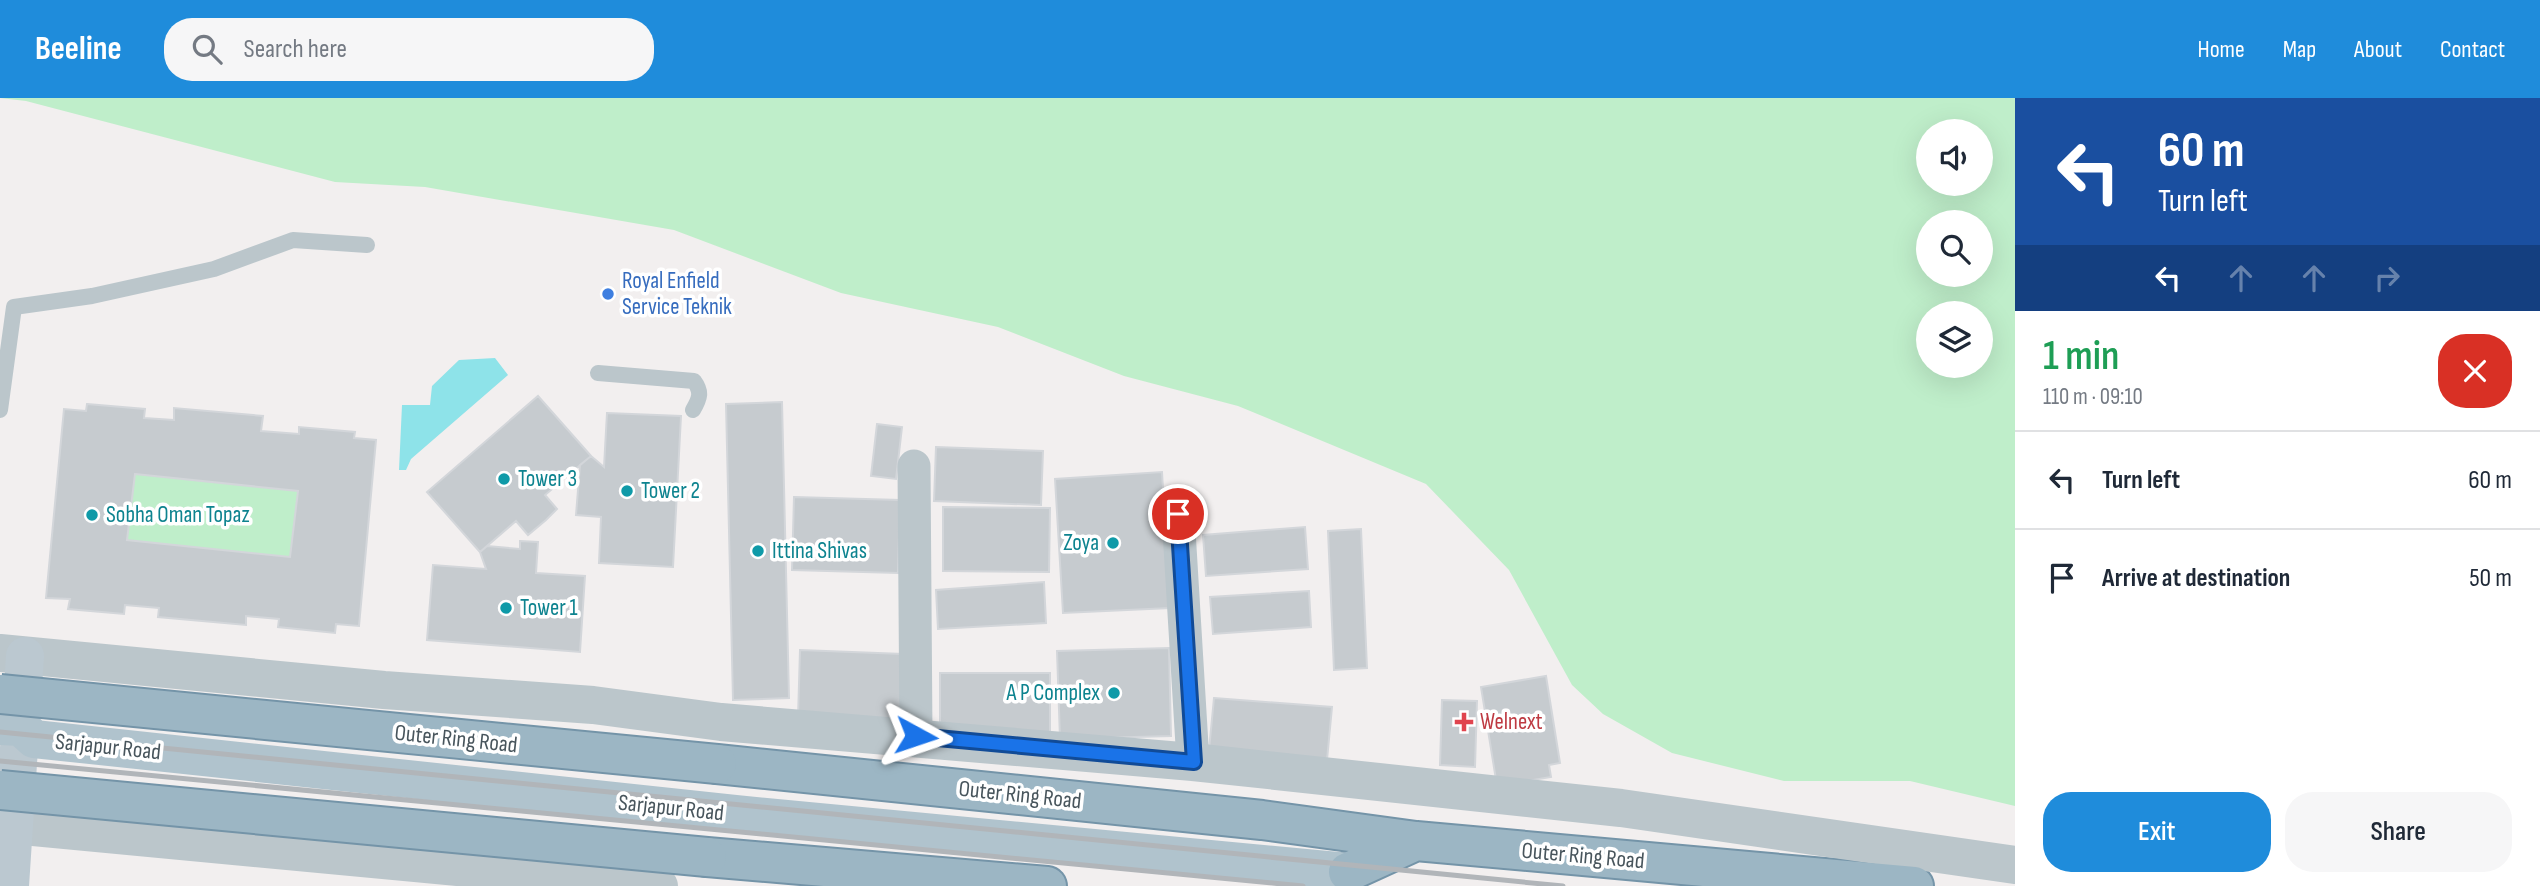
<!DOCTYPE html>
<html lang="en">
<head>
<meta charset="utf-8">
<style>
  :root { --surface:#fff; --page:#f6f6f7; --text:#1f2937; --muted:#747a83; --line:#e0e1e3; --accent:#1f8cdb }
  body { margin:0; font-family:"Sofia Sans Condensed",sans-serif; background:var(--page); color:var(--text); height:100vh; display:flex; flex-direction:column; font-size:26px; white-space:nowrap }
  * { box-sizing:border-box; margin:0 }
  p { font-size:23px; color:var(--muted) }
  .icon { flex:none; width:38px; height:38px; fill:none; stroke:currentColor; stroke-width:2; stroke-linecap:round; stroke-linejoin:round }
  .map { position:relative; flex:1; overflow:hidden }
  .side { display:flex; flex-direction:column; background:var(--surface); width:525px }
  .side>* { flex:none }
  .top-card { background:#1a4fa0; color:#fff; overflow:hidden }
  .fabs { position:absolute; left:1916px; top:21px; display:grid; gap:14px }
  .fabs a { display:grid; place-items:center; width:77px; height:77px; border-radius:50%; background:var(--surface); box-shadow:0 7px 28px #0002; font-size:35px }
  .pin { position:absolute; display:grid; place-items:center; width:60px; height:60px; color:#fff; margin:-30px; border:4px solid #fff; border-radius:50%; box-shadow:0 2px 7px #0007 }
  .me { position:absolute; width:77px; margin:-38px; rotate:95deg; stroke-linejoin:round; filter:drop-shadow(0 0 5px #0008) }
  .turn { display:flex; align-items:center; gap:24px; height:147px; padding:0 28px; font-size:32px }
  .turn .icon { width:91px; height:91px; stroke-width:2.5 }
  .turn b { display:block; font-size:49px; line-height:60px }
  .lanes { display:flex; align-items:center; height:66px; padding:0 28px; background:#0003; justify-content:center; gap:35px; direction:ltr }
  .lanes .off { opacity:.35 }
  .round { display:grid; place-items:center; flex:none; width:74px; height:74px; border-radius:28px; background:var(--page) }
  .headline { display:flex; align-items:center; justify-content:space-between; height:119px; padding:0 28px }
  h1 { font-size:42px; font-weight:600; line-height:52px; color:#1e9e55 }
  .primary-button { display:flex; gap:14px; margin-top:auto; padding:14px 28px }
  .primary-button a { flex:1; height:80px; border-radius:28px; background:var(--accent); color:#fff; font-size:28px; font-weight:600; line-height:80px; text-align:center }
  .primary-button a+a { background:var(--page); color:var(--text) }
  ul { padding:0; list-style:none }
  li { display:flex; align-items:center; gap:21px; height:98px; padding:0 28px; border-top:2px solid var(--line) }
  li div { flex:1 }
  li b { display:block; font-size:26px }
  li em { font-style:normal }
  header { display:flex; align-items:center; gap:42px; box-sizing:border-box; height:98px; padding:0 35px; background:var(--accent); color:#fff }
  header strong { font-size:33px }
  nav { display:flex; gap:38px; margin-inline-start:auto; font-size:24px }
  .search { width:490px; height:63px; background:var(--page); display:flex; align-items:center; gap:18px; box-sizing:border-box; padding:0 24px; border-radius:28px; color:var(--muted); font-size:26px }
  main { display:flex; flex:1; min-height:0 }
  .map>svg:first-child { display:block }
  .green { fill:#bfeeca; fill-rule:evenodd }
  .water { fill:#8ee3e9 }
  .building { fill:#c6cbcf; stroke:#d3d6da; stroke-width:2; fill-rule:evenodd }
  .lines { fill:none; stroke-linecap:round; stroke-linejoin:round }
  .trunk-casing { stroke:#7494a8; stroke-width:42 }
  .service { stroke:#bbc6cb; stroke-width:16 }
  .minor { stroke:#bbc6cb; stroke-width:33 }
  .tertiary { stroke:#bbc6cb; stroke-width:38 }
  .secondary { stroke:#bbc8d0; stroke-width:38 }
  .primary { stroke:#b0c3cd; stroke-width:38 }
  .trunk { stroke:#9cb6c4; stroke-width:38 }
  .rail { stroke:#b1b5b9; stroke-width:5 }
  .trunk-bridge-casing { stroke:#7494a8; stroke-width:42; stroke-linecap:butt }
  .trunk-bridge { stroke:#9cb6c4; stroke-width:38 }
  .route-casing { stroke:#114b97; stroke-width:18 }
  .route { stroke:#1a73e8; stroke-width:12 }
  .shop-dot { fill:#3f7fe0; stroke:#fff; stroke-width:2.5 }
  .culture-dot { fill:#0f9aa8; stroke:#fff; stroke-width:2.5 }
  .health-dot { fill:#e0444e; stroke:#fff; stroke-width:2.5 }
  .labels { text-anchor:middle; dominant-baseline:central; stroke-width:7; stroke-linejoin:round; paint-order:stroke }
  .shop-label { font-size:23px; fill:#366cbe; stroke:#fff; text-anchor:start }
  .culture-label { font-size:23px; fill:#0d838f; stroke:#fff; text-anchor:start }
  .health-label { font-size:23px; fill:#be3a42; stroke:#fff; text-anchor:start }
  .street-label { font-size:23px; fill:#48555c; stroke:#fff }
</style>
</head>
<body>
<header>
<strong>Beeline</strong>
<div class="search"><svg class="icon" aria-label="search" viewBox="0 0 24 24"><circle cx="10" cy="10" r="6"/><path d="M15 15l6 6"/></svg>Search here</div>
<nav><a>Home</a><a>Map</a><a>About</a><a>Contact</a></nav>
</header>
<main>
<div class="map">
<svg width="2015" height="788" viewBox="0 0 2015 788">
  <rect width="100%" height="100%" fill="#f2efef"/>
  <path class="green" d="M0 0H2015V708L1910 683H1784L1672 655 1603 616 1572 587 1509 472 1426 386 1238 308 1124 278 998 229 841 195 674 132 425 89 335 84 26 3ZM1928 33H1981V86H1928ZM1928 124H1981V177H1928ZM1928 215H1981V268H1928Z
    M135 376 298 393 290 459 127 442Z"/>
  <path class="water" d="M495 260 508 277 411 361 406 372H399L402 307H430L432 288 459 262Z"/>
  <path class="building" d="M538 298 591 358 545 397 557 411 546 422 528 437 516 423 480 454 427 394Z
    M782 304 789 600 733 602 726 306Z
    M87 306 145 311 144 320 174 322V310L263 318 261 333 299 336V329L355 334 354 340 376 342 359 528 336 526 335 535 278 529 279 521 246 518V527L158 519 159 510 125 507 124 516 68 511 70 501 46 500 64 311 86 313ZM135 376 298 393 290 459 127 442Z
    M607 315 681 318 673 469 599 465 601 419 576 417 580 367 591 358 604 369Z
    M877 326 902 329 896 381 871 378Z
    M936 349 1043 353 1041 407 934 403Z
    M1162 374 1170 510 1063 515 1055 381Z
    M794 399 900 402 898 475 792 472Z
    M943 409 1050 410 1049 474 943 473Z
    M1305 429 1308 471 1206 478 1203 437Z
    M1361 431 1367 570 1334 572 1328 433Z
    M520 443 538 444 536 475 585 478 580 554 427 542 433 467 486 471 480 454 487 448 520 451Z
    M1044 484 1046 525 938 531 936 492Z
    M1309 493 1311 529 1213 536 1210 499Z
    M1169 550 1171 638 1060 641 1057 553Z
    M800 552 903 556 900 623 798 620Z
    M940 575H1050V636H940Z
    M1546 578 1560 665 1549 667 1551 679 1497 688 1481 589Z
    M1214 600 1332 609 1327 662 1209 652Z
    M1442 602 1477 603 1475 669 1440 667Z"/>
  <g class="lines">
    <g class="trunk-casing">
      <path id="trunk" d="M717 666 1262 722 1416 743 1914 788
        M707 759 1047 788
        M1348 774 1416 743"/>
    </g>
    <path class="service" d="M598 275 694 283C702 294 700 300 693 312
      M0 312 14 209 92 198 214 171 293 142 367 147"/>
    <path class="minor" d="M914 368 916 638
      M1178 416 1193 664"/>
    <path class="tertiary" d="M0 555 384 592 593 607 721 624 1193 664 1621 710 2015 767
      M0 726 659 788"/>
    <path class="secondary" d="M10 788 25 558"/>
    <path class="primary" d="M0 628 21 629 34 641 735 716 1348 774"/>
    <use href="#trunk" class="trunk"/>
    <path class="rail" d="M0 634 1563 788
      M0 663 1303 788"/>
    <g class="trunk-bridge-casing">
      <path id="trunk-bridge" d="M0 596 717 666
        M0 692 707 759"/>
    </g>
    <use href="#trunk-bridge" class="trunk-bridge"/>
  </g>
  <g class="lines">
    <g class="route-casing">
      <path id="route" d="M916 638 1194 664 1178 416"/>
    </g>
    <use href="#route" class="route"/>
  </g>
  <circle class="shop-dot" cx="608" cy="196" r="7"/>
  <g class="culture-dot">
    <circle cx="504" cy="381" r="7"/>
    <circle cx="627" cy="393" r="7"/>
    <circle cx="92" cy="417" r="7"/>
    <circle cx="1113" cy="445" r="7"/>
    <circle cx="758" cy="453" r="7"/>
    <circle cx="506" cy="510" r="7"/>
    <circle cx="1114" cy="595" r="7"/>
  </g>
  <path class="health-dot" d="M1460.5 613.5h7v7h7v7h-7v7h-7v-7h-7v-7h7z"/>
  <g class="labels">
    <g class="shop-label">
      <text x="622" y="183">Royal Enfield<tspan x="622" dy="26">Service Teknik</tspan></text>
    </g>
    <g class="culture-label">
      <text x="518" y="381">Tower 3</text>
      <text x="641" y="393">Tower 2</text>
      <text x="106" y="417">Sobha Oman Topaz</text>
      <text x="1099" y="445" text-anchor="end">Zoya</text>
      <text x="772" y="453">Ittina Shivas</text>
      <text x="520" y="510">Tower 1</text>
      <text x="1100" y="595" text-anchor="end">A P Complex</text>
    </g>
    <g class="health-label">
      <text x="1480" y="624">Welnext</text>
    </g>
    <g class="street-label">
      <text transform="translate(456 641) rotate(6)">Outer Ring Road</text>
      <text transform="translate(108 649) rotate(6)">Sarjapur Road</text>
      <text transform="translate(1020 697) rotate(6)">Outer Ring Road</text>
      <text transform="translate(671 710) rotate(6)">Sarjapur Road</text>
      <text transform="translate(1583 758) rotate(5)">Outer Ring Road</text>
    </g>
  </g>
</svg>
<div class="fabs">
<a><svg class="icon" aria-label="sound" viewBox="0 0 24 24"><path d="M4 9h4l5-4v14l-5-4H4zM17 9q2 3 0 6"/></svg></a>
<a><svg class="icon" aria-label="search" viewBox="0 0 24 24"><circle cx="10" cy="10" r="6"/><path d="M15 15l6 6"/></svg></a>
<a><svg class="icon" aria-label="layers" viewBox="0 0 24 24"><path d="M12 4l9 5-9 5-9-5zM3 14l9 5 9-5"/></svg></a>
</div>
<div class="pin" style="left:1178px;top:416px;background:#d93025"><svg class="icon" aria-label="arrive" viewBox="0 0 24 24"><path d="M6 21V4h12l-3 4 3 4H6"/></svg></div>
<svg class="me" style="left:916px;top:638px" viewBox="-20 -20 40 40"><path d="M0-17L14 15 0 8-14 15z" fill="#1a73e8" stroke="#fff" stroke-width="4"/></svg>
</div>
<section class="side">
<div class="top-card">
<div class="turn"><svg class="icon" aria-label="left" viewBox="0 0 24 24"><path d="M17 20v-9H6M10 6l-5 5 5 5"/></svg><div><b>60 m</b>Turn left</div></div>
<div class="lanes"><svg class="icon" aria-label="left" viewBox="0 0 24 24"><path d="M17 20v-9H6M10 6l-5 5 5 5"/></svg><svg class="icon off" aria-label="ahead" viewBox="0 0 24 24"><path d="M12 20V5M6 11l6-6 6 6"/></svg><svg class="icon off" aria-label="ahead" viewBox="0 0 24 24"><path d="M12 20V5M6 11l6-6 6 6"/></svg><svg class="icon off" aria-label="right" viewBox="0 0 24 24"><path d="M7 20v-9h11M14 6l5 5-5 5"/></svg></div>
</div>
<div class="headline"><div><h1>1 min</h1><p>110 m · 09:10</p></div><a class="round" style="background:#d93025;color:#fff"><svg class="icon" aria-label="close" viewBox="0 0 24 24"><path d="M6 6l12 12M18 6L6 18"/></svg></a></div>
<ul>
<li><svg class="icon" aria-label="left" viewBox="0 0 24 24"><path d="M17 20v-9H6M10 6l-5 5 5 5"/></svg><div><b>Turn left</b></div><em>60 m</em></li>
<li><svg class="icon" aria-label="arrive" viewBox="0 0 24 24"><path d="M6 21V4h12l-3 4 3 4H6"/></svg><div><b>Arrive at destination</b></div><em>50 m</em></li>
</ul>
<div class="primary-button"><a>Exit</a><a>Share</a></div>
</section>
</main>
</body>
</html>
